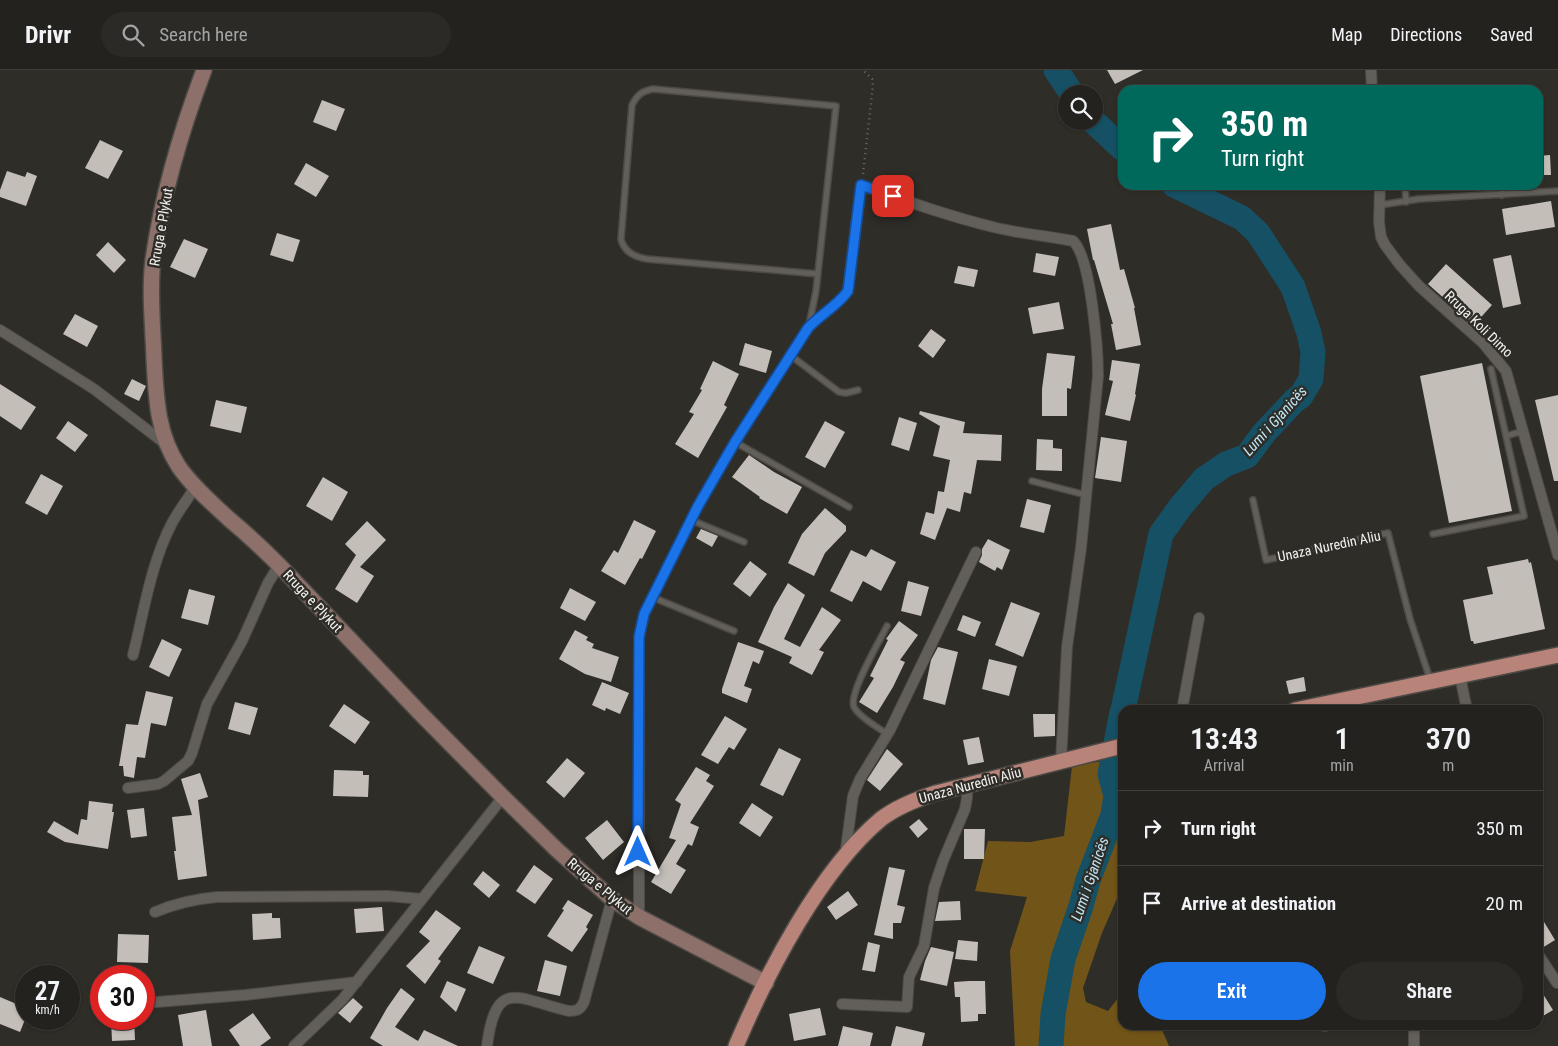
<!DOCTYPE html>
<html lang="en">
<head>
<meta charset="utf-8">
<style>
  :root { --surface:#23221e; --page:#2b2a27; --text:#f1f3f6; --muted:#a3a4a4; --line:#403f3c; --accent:#1a73e8 }
  body { margin:0; font-family:"Roboto Condensed",sans-serif; background:var(--page); color:var(--text); height:100vh; display:flex; flex-direction:column; font-size:19px; white-space:nowrap }
  * { box-sizing:border-box; margin:0 }
  p { font-size:16px; color:var(--muted) }
  .icon { flex:none; width:28px; height:28px; fill:none; stroke:currentColor; stroke-width:2; stroke-linecap:round; stroke-linejoin:round }
  .map { position:relative; flex:1; overflow:hidden }
  .panel { position:absolute; left:1118px; top:635px; width:425px; height:325px; display:flex; flex-direction:column; background:var(--surface); border-radius:15px; box-shadow:0 1px 4px #0004,0 0 0 1px var(--line) }
  .panel>* { flex:none }
  .guide { position:absolute; left:1118px; top:15px; width:425px; height:105px; border-radius:15px; box-shadow:0 1px 4px #0004,0 0 0 1px var(--line); background:#00695c; color:#fff; overflow:hidden }
  .buttons { position:absolute; left:1058px; top:15px; display:grid; gap:10px }
  .buttons a { display:grid; place-items:center; width:45px; height:45px; border-radius:50%; background:var(--surface); box-shadow:0 1px 4px #0004,0 0 0 1px var(--line); font-size:25px }
  .speed { position:absolute; left:15px; top:895px; display:flex; gap:10px; font-size:25px; font-weight:700; text-align:center }
  .speed>* { display:grid; place-content:center; width:65px; height:65px; border-radius:50%; background:var(--surface); box-shadow:0 1px 4px #0004,0 0 0 1px var(--line); line-height:1 }
  .speed small { font-size:12px; font-weight:400 }
  .speed .limit { border:8px solid #d22; background:#fff; color:#111 }
  .pin { position:absolute; display:grid; place-items:center; width:42px; height:42px; color:#fff; margin:-21px; border-radius:10px; box-shadow:0 2px 8px #0006 }
  .me { position:absolute; width:55px; margin:-28px; rotate:0deg; stroke-linejoin:round; filter:drop-shadow(0 0 4px #0008) }
  .turn { display:flex; align-items:center; gap:18px; height:105px; padding:0 20px; font-size:22px }
  .turn .icon { width:65px; height:65px; stroke-width:2.5 }
  .turn b { display:block; font-size:35px; line-height:42px }
  .eta { display:flex; justify-content:space-evenly; align-items:center; height:85px; text-align:center }
  .eta b { font-size:30px; font-weight:600; line-height:35px }
  .cta { display:flex; gap:10px; margin-top:auto; padding:10px 20px }
  .cta a { flex:1; height:58px; border-radius:30px; background:var(--accent); color:#fff; font-size:20px; font-weight:600; line-height:58px; text-align:center }
  .cta a+a { background:var(--page); color:var(--text) }
  ul { padding:0; list-style:none }
  li { display:flex; align-items:center; gap:15px; height:75px; padding:0 20px; border-top:1px solid var(--line) }
  li div { flex:1 }
  li b { display:block; font-size:19px }
  li em { font-style:normal }
  header { display:flex; align-items:center; gap:30px; box-sizing:border-box; height:70px; padding:0 25px; background:var(--surface); border-bottom:1px solid var(--line) }
  header strong { font-size:24px }
  nav { display:flex; gap:28px; margin-inline-start:auto; font-size:18px }
  .search { width:350px; height:45px; background:var(--page); display:flex; align-items:center; gap:12px; box-sizing:border-box; padding:0 18px; border-radius:28px; color:var(--muted); font-size:19px }
  .map>svg:first-child { display:block }
  .forest { fill:#705418 }
  .lines { fill:none; stroke-linecap:round; stroke-linejoin:round }
  .river { stroke:#155064; stroke-width:25 }
  .building { fill:#c4beb9 }
  .lane-casing { stroke:#4d4a46; stroke-width:8 }
  .street-casing { stroke:#4d4a46; stroke-width:12 }
  .secondary-casing { stroke:#4d4a46; stroke-width:18 }
  .primary-casing { stroke:#4d4a46; stroke-width:18 }
  .path { stroke:#6c6a65; stroke-width:2.5; stroke-dasharray:1 4; stroke-linecap:butt }
  .lane { stroke:#625e59; stroke-width:5 }
  .street { stroke:#625e59; stroke-width:10 }
  .secondary { stroke:#8d7069; stroke-width:15 }
  .primary { stroke:#b88378; stroke-width:15 }
  .route-casing { stroke:#114b97; stroke-width:12 }
  .route { stroke:#1a73e8; stroke-width:9 }
  .labels { text-anchor:middle; dominant-baseline:central; stroke-width:5; stroke-linejoin:round; paint-order:stroke }
  .street-label { font-size:14px; fill:#f4f2ef; stroke:#2f2d28 }
  .water-label { font-size:15px; font-style:italic; fill:#c2e8f8; stroke:#2f2d28 }
</style>
</head>
<body>
<header>
<strong>Drivr</strong>
<div class="search"><svg class="icon" aria-label="search" viewBox="0 0 24 24"><circle cx="10" cy="10" r="6"/><path d="M15 15l6 6"/></svg>Search here</div>
<nav><a>Map</a><a>Directions</a><a>Saved</a></nav>
</header>
<div class="map">
<svg width="1558" height="976" viewBox="0 0 1558 976">
  <rect width="100%" height="100%" fill="#2f2d28"/>
  <path class="forest" d="M1122 688V817L1102 863 1083 918 1086 932 1108 941 1122 923V955H1160L1169 976H1015L1010 881 1027 827 975 821 988 771 1030 772 1064 766 1072 696Z"/>
  <g class="lines">
    <path class="river" d="M1056 0 1072 24
      M1093 51 1122 78
      M1123 640 1161 464 1181 436 1204 409 1226 394 1247 386 1264 363 1294 331 1301 326 1311 309 1313 282 1309 263 1293 217 1258 163 1242 148 1174 115
      M1051 976 1053 944 1063 889 1081 836 1088 810 1113 745 1116 726 1110 704 1122 642"/>
  </g>
  <path class="building" d="M1107 0H1143L1115 14Z
    M322 30 345 39 336 61 313 52Z
    M100 70 123 81 108 109 85 98Z
    M1550 85 1551 105H1538V86Z
    M306 93 329 106 316 127 294 114Z
    M7 101 25 107 27 102 37 106 26 136 0 127V120Z
    M1551 131 1555 157 1506 165 1502 139Z
    M1111 154 1120 200 1124 199 1135 238H1134L1141 275 1116 280 1111 254H1113L1094 190H1093L1087 159Z
    M277 163 300 170 293 192 270 185Z
    M184 169 208 179 195 208 170 197Z
    M108 172 126 190 114 203 96 185Z
    M1036 183 1059 187 1055 206 1033 202Z
    M1511 185 1521 234 1503 238 1493 189Z
    M1446 194 1492 235 1474 255 1428 214Z
    M958 196 978 200 974 217 954 213Z
    M1059 232 1064 259 1033 264 1028 238Z
    M75 244 98 256 87 277 63 264Z
    M931 259 946 270 933 288 918 276Z
    M745 273 772 281 766 303 739 295Z
    M1047 283 1075 286 1071 319 1067 318V346H1042V319Z
    M1112 290 1140 294 1135 324 1136 325 1130 351 1105 345 1113 311 1109 310Z
    M713 291 739 304 724 335 727 337 698 388 675 374 694 344 689 342 702 320 700 319Z
    M1482 293 1512 441 1449 453 1420 306Z
    M132 309 146 316 139 331 124 324Z
    M0 314 36 337 21 360 0 346Z
    M1558 325V411H1554L1535 330Z
    M216 330 247 337 241 363 210 356Z
    M920 341 965 352 963 363 1002 365 1001 391 977 390 971 424 964 422 960 442 947 438 935 470 920 464 926 442 934 444 938 421 944 422 950 390 933 386 940 356 919 344Z
    M899 347 917 353 909 381 891 375Z
    M68 351 88 365 75 382 56 368Z
    M825 351 845 362 825 398 805 387Z
    M1101 367 1127 371 1121 412 1095 408Z
    M1037 369 1053 370V378L1062 379V401L1036 400Z
    M749 385 774 402 802 417 787 444 759 428 760 427 732 407Z
    M41 404 63 416 47 445 25 433Z
    M323 407 348 422 332 451 306 436Z
    M1027 429 1051 435 1044 463 1020 457Z
    M825 438 846 456V461L825 483 814 506 788 493 802 464Z
    M634 450 656 461 642 489 640 488 625 515 601 501 614 480 618 483Z
    M367 451 386 470 360 497 374 506 357 533 335 519 356 485 345 474Z
    M701 459 718 466 712 477 696 468Z
    M988 469 1010 480 1002 500 997 497 995 501 979 492 982 485V479Z
    M871 479 896 492 881 521 863 511 852 532 830 521 851 480 866 487Z
    M1528 489 1529 493 1531 492 1545 559 1474 574 1473 571H1471L1463 530 1493 524 1487 497Z
    M750 491 767 504 750 527 733 514Z
    M908 511 929 517 921 546 901 541Z
    M788 513 805 525 784 569 800 577 822 537 841 550 819 580 824 582 812 605 789 593 792 587 758 572 774 537Z
    M570 518 596 532 585 551 560 538Z
    M189 519 215 526 208 555 181 548Z
    M1011 532 1040 543 1023 587 995 575Z
    M963 545 981 552 975 567 957 560Z
    M899 551 918 565 900 590 905 592 893 617 877 643 859 632 874 608 870 606 888 570 886 569Z
    M575 560 588 567 586 570 594 574 592 578 619 587 611 612 585 604 559 589Z
    M162 569 182 579 169 607 149 597Z
    M738 572 764 581 759 594 753 591 744 616 752 619 747 633 722 623V619Z
    M938 577 958 582 945 635 923 629 931 590Z
    M989 589 1017 596 1009 626 982 619Z
    M1304 607 1306 621 1289 624 1286 611Z
    M602 612 629 623 620 644 606 638 605 641 592 635Z
    M146 621 173 627 166 656 151 653 145 688 137 687 134 708 124 706 123 696H119L126 654 138 655Z
    M235 632 258 638 250 665 228 659Z
    M344 634 370 652 355 674 329 656Z
    M1033 644H1055V666L1034 667Z
    M725 646 747 659 734 680 729 677 718 694 701 685Z
    M979 667 984 692 968 695 963 670Z
    M779 678 801 689 783 726 760 715Z
    M887 679 903 694 880 721 867 710Z
    M567 688 585 703 564 728 546 712Z
    M696 697 710 705 706 711 714 716 690 753 699 757 692 776 688 774 676 794 686 800 671 824 651 812 676 770 669 768 681 734 675 730Z
    M334 700 363 701V705H369L368 727 333 726Z
    M200 703 208 727 198 730 207 806 178 810 174 781H176L172 747 192 745 181 709Z
    M89 731 113 734 112 742H114L108 779 65 772 47 762 54 751 78 765 81 749 87 750Z
    M752 733 773 747 760 767 739 753Z
    M144 738 147 766 131 768 127 740Z
    M919 749 928 759 918 768 909 757Z
    M607 750 624 772 603 790 585 768Z
    M964 759H985L984 789H964Z
    M534 795 553 809 535 834 516 821Z
    M889 797 905 800 897 835 905 837 901 853H893V869L874 865Z
    M483 801 500 815 489 828 473 814Z
    M848 821 858 835 836 850 827 837Z
    M568 830 593 845 586 857 588 859 572 882 547 866 564 840 562 839Z
    M960 831 961 850 935 851 939 832Z
    M382 837 384 861 356 863 354 839Z
    M436 840 461 858 438 889 441 891 425 914 406 896 430 871 419 862Z
    M1538 842 1555 870 1542 878 1538 877Z
    M272 843V848H280L281 868 253 870 252 844Z
    M118 864 149 865 148 893 117 892Z
    M958 870 978 872 977 891 955 889Z
    M868 872 880 875 875 902 862 900Z
    M479 876 505 887 493 914 467 903Z
    M931 877 954 882 947 916 920 910 925 891Z
    M545 890 567 896 560 926 537 921Z
    M447 911 466 919 456 942 440 927Z
    M969 911H985L986 944H978V951L961 952 960 927H955L954 912Z
    M1538 916 1553 940 1538 949Z
    M401 918 415 929 395 957 418 971 424 960 458 976H383L370 968 387 938Z
    M0 927 26 938V947L20 962 0 954Z
    M353 928 363 937 350 953 338 943Z
    M820 938 826 965 794 971 789 944Z
    M206 940 212 976H183L178 945Z
    M253 943 271 968 260 976H240L229 960Z
    M111 949H134L135 970 112 971Z
    M843 956 873 963 870 976H838Z
    M896 956 925 963 922 976H891Z"/>
  <g class="lines">
    <g class="lane-casing">
      <path id="lane" d="M1405 115 1406 132
        M1501 115 1502 125
        M1380 135 1419 129 1558 121
        M809 255 816 221 836 36 653 19C642 21 637 25 632 35L621 169C624 182 634 187 647 189L818 204
        M790 285 839 322 846 323 858 320
        M1506 366 1523 361
        M735 372 849 437
        M1032 411 1086 425
        M1253 430 1266 490 1388 463 1410 549 1430 609
        M691 450 744 472
        M1433 464 1524 446 1491 299
        M652 527 734 561
        M887 556C880 570 848 624 854 637 859 647 879 658 887 664"/>
    </g>
    <g class="street-casing">
      <path id="street" d="M1371 0 1372 20
        M1380 115 1379 152 1381 167 1385 175 1400 195 1419 216 1483 273 1506 301 1558 485
        M0 260 94 319 167 375
        M133 585C144 541 151 493 172 453 179 440 188 429 195 417
        M1460 606 1467 640
        M1182 640 1199 548
        M128 718 158 714 164 711 188 691 192 683 207 634 242 571 268 513 279 495
        M845 786 853 726 860 709 890 660 976 482
        M155 842C176 833 195 829 217 827L388 826 422 829
        M639 847V567L644 544 698 436 735 372 808 258C820 245 837 236 848 221L861 115C906 131 951 147 997 158 1023 164 1048 166 1073 171 1091 187 1098 281 1098 306L1081 478 1067 577 1061 691
        M1538 884 1557 913
        M144 933 245 925 357 912
        M842 934 907 937 909 907 924 876 934 818 943 791 965 739 967 728V714
        M1324 956 1329 955
        M294 976 342 930 503 727
        M487 976C496 905 519 930 569 941 577 941 580 940 584 932L612 829
        M1414 976V955"/>
    </g>
    <g class="secondary-casing">
      <path id="secondary" d="M204 0C181 61 162 125 153 190 149 222 153 256 154 288 156 327 157 364 179 397 193 417 212 433 229 449 247 464 263 479 279 495L420 643 503 727 557 780 612 829 639 847 766 913"/>
    </g>
    <g class="primary-casing">
      <path id="primary" d="M1295 640 1558 585
        M736 976C767 903 820 800 881 749 898 736 917 729 936 723L1122 676"/>
    </g>
    <path class="path" d="M863 104 873 15 872 9 863 0"/>
    <use href="#lane" class="lane"/>
    <use href="#street" class="street"/>
    <use href="#secondary" class="secondary"/>
    <use href="#primary" class="primary"/>
  </g>
  <g class="lines">
    <g class="route-casing">
      <path id="route" d="M638 782 639 567 644 544 698 436 735 372 808 258C820 245 837 236 848 221L861 115 893 126"/>
    </g>
    <use href="#route" class="route"/>
  </g>
  <g class="labels">
    <g class="street-label">
      <text transform="translate(161 157) rotate(-80)">Rruga e Plykut</text>
      <text transform="translate(1479 254) rotate(44)">Rruga Koli Dimo</text>
      <text transform="translate(1329 476) rotate(-12)">Unaza Nuredin Aliu</text>
      <text transform="translate(313 531) rotate(47)">Rruga e Plykut</text>
      <text transform="translate(970 715) rotate(-15)">Unaza Nuredin Aliu</text>
      <text transform="translate(600 816) rotate(40)">Rruga e Plykut</text>
    </g>
    <g class="water-label">
      <text transform="translate(1275 351) rotate(-48)">Lumi i Gjanicës</text>
      <text transform="translate(1090 809) rotate(-71)">Lumi i Gjanicës</text>
    </g>
  </g>
</svg>
<div class="buttons">
<a><svg class="icon" aria-label="search" viewBox="0 0 24 24"><circle cx="10" cy="10" r="6"/><path d="M15 15l6 6"/></svg></a>
</div>
<div class="speed"><div>27<small>km/h</small></div><div class="limit">30</div></div>
<div class="pin" style="left:893px;top:126px;background:#d93025"><svg class="icon" aria-label="arrive" viewBox="0 0 24 24"><path d="M6 21V4h12l-3 4 3 4H6"/></svg></div>
<svg class="me" style="left:638px;top:782px" viewBox="-20 -20 40 40"><path d="M0-17L14 15 0 8-14 15z" fill="#1a73e8" stroke="#fff" stroke-width="4"/></svg>
<div class="guide">
<div class="turn"><svg class="icon" aria-label="right" viewBox="0 0 24 24"><path d="M7 20v-9h11M14 6l5 5-5 5"/></svg><div><b>350 m</b>Turn right</div></div>
</div>
<section class="panel">
<div class="eta">
<div><b>13:43</b><p>Arrival</p></div>
<div><b>1</b><p>min</p></div>
<div><b>370</b><p>m</p></div>
</div>
<ul>
<li><svg class="icon" aria-label="right" viewBox="0 0 24 24"><path d="M7 20v-9h11M14 6l5 5-5 5"/></svg><div><b>Turn right</b></div><em>350 m</em></li>
<li><svg class="icon" aria-label="arrive" viewBox="0 0 24 24"><path d="M6 21V4h12l-3 4 3 4H6"/></svg><div><b>Arrive at destination</b></div><em>20 m</em></li>
</ul>
<div class="cta"><a>Exit</a><a>Share</a></div>
</section>
</div>
</body>
</html>
